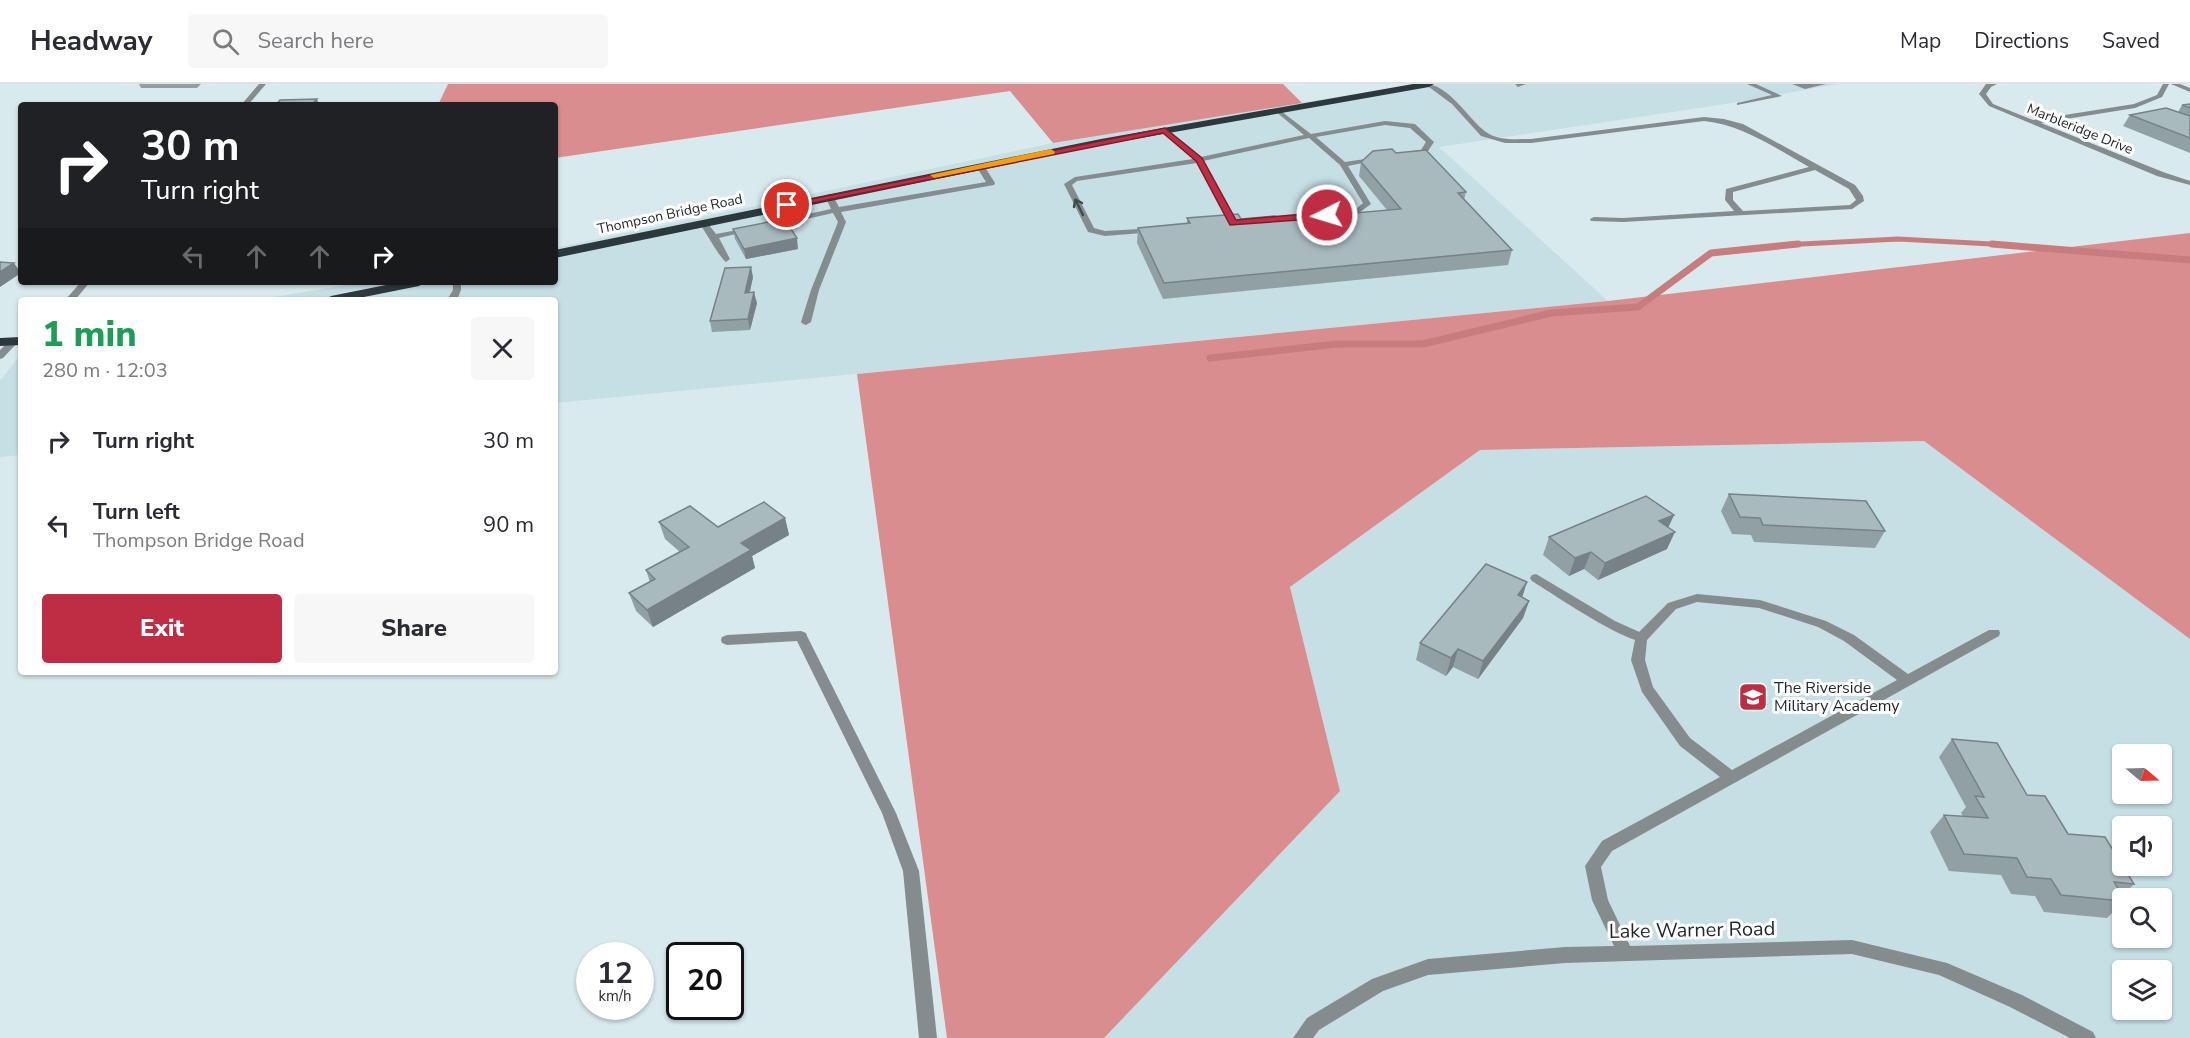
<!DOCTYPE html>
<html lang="en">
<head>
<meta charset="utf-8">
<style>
  :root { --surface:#fff; --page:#f7f7f7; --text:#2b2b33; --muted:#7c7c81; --line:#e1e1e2; --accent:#be2d43 }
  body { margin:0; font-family:"Nunito Sans",sans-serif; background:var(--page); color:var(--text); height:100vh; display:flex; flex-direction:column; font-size:22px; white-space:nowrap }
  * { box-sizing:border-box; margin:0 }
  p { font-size:20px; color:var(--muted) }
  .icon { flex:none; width:33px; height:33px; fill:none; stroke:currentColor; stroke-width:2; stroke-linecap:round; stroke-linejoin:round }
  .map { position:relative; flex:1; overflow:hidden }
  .drawer { position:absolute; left:18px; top:213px; width:540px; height:378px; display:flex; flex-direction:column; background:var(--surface); border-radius:6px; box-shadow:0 2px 4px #0004 }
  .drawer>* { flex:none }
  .top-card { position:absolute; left:18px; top:18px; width:540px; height:183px; border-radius:6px; box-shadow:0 2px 4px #0004; background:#202124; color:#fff; overflow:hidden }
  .needle { width:39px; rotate:109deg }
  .fabs { position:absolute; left:2112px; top:660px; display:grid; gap:12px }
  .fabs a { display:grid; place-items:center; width:60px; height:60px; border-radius:6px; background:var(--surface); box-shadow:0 2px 4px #0004; font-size:30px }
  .speed { position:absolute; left:576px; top:858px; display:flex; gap:12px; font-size:30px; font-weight:700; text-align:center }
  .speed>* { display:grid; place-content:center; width:78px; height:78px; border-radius:50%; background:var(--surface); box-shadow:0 2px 4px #0004; line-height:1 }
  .speed small { font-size:15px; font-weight:400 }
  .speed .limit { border:3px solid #111; border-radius:9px; background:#fff; color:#111 }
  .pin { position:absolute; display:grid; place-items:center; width:51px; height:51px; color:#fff; margin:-26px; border:3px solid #fff; border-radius:50%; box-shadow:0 2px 6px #0007 }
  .me { position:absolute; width:66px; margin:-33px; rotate:265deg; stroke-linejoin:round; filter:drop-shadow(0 0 4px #0008) }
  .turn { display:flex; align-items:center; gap:21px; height:126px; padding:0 24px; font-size:27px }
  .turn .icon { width:78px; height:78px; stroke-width:2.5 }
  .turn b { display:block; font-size:42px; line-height:51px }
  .lanes { display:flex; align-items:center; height:57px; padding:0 24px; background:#0003; justify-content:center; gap:30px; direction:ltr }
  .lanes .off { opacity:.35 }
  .round { display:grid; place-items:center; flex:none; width:63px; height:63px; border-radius:6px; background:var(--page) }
  .head { display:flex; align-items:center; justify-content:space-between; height:102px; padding:0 24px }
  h1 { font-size:36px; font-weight:800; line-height:45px; color:#1e9e55 }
  .cta { display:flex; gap:12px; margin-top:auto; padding:12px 24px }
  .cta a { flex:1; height:69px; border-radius:6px; background:var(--accent); color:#fff; font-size:24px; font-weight:800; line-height:69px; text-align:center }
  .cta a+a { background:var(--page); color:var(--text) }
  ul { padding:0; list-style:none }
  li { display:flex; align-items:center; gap:18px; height:84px; padding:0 24px }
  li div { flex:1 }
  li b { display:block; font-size:22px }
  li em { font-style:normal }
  header { display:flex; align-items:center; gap:36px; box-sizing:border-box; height:84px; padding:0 30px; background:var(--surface); border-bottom:2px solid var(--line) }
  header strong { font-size:28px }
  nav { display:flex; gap:33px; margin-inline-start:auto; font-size:21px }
  .search { width:420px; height:54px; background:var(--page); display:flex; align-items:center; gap:15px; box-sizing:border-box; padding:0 21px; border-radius:6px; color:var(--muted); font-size:22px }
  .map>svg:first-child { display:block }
  .built { fill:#c5dfe5; fill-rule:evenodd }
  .forest { fill:#d98d8f }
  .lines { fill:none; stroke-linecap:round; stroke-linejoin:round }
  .stream-far1 { stroke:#c77c7e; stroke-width:5 }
  .stream { stroke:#c77c7e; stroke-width:7 }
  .service { fill:#858c8e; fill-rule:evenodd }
  .minor { fill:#858c8e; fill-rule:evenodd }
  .trunk { fill:#2c393c; fill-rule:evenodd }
  .wall { fill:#91a0a3 }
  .shaded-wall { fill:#768285 }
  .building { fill:#a9babe; stroke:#768285; stroke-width:1.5 }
  .oneway { stroke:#434a4b }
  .route { fill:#be2d43; stroke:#7c1d2c; stroke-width:1.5 }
  .slow { fill:#f59e0b }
  .labels { text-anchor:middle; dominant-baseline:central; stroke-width:6; stroke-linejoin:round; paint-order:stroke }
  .far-street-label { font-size:14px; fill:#1f2627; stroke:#fff }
  .poi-label { font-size:16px; fill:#1f2627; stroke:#fff; text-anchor:start }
  .near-street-label { font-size:20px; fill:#1f2627; stroke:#fff }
</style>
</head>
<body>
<header>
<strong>Headway</strong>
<div class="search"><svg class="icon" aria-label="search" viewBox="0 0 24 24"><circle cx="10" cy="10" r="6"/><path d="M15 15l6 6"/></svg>Search here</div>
<nav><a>Map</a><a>Directions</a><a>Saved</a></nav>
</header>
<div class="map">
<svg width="2190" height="954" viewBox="0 0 2190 954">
  <rect width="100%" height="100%" fill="#d8eaee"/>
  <path class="built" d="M1416 0H1837L1739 18 1439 63 1608 217 555 319V216H256L364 198H555V164L1053 59Z
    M21 270V371L0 373V297Z
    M1924 357 2190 555V954H1104L1340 707 1290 503 1480 366ZM2122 670H2162V710H2122ZM2122 742H2162V782H2122ZM2122 814H2162V854H2122ZM2122 886H2162V926H2122Z"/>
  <path class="forest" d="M448 0H1283L1302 19 1053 59 1010 7 555 74V21H438Z
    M2190 149V555L1924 357 1480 366 1290 503 1340 707 1104 954H947L857 290 1608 217Z"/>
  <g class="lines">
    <path class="stream-far1" d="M1783 161 1898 155 2010 161"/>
    <path class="stream" d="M1992 160 2190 176
      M1210 274 1337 260H1423L1551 229 1638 223 1711 169 1798 160"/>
    <path class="service" d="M1515 0H1526L1518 3Z
      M1747 0H1756L1782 12 1737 21V19L1772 11Z
      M1792 0H1826L1805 5Z
      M2171 0H2180L2190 4V8Z
      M1277 24 1311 50 1385 37 1415 40 1434 58 1426 70 1410 72 1406 70 1407 68 1421 66 1426 58 1410 44 1385 41 1316 53 1345 78 1378 73 1382 75 1348 82 1371 120 1356 131 1270 138 1266 136 1270 134 1354 127 1363 119 1340 81 1309 54 1203 77 1237 139 1233 141 1229 139 1197 79 1077 97 1072 101 1094 144 1105 147 1157 144 1158 146 1154 148 1105 152 1088 148 1064 100 1075 93 1193 75 1162 48 1161 46 1165 44 1201 73 1304 51 1275 27V25Z
      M977 80H983L995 99 994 101 841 128 846 138 819 206 811 238 806 241 803 240 801 238 811 206 838 138 833 129 771 143H768V139L831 125 825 112 829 110H832L839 123 986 98 976 82Z
      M700 137H706L716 150 748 144 752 146 719 154 730 175 726 178C719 173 706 148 699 139Z
      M453 198H461V206L457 216H447L453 206Z
      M14 254 19 257 3 274 0 275V266L11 255Z
      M1536 490 1615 537 1646 551 1647 554 1646 557C1629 562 1550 508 1532 497L1530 494 1532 491Z"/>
    <path class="minor" d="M259 0H266L248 21H241Z
      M1425 0C1449 0 1468 35 1486 48 1498 57 1516 55 1531 55L1704 33 1724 35 1743 40 1855 101 1863 112 1864 117 1852 125 1623 138 1591 137 1590 135 1594 133 1623 134 1734 127 1725 116 1726 105 1809 83C1775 64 1743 41 1704 37L1531 59H1505L1481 52 1452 20ZM1815 86 1849 105 1856 116 1850 121 1743 127 1733 116V108Z
      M1986 0H1997L1991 3 1986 10 1993 20 2033 36 2134 20 2157 11 2163 0H2169L2162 13 2135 24 2041 39 2163 88 2190 97V101L2157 92 1989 22 1979 10Z
      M81 198H90L75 216H65Z
      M1697 510 1760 516 1826 537 1854 551 1908 590 1989 546H1999L2000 549 1999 552 1612 767 1601 783 1608 816 1630 862 1852 856 1947 879 2022 911 2093 948 2096 954H2070L2010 923 1939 891 1852 870 1565 879 1428 891 1383 907 1319 946 1313 954H1293L1307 934 1372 895 1428 875 1565 863 1614 862 1592 816 1585 782 1602 757 1720 693 1680 662 1642 608 1631 576 1636 551 1668 519ZM1697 518 1759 524 1818 543 1844 557 1897 596 1732 686 1690 654 1653 603 1645 576 1647 556 1676 525Z
      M801 547 806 549 807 552 896 729 919 787 937 954H919L903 787 882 729 797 557 727 561 722 559 721 556 722 553 727 551Z"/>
    <path class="trunk" d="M1413 0H1434L1429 3 1101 61 555 174V166L1101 55Z
      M401 198H425L419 202 349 216H325L331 212Z
      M21 253V261L0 262V254Z"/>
  </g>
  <path class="wall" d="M139 0H201L197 4H141Z
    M2190 20V69L2123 42 2130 31 2178 28 2182 21Z
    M1396 69 1466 108 1464 116 1512 166 1508 181 1163 215 1137 159 1138 144 1187 139V134L1286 135 1387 126 1359 92 1361 78Z
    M733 145 798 165 746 175 735 155Z
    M753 193 750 208 757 219 750 246 712 248 710 237Z
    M1729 410 1885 447 1875 464 1754 458 1751 451 1732 450 1721 427Z
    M1674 431 1668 444 1667 465 1598 496 1584 485 1569 492 1543 471 1549 453Z
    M785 434 789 451 752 472 755 484 653 543 636 527 629 509 650 498 646 486 680 468 665 455 659 438 718 443Z
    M1527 498 1522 514 1529 517 1523 534 1478 595 1453 583 1446 592 1416 576 1420 559Z
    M1952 655 2027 711 2068 750 2134 800 2122 812V819L2107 834 2044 828 2035 812 2011 810 2001 791 1949 787 1930 748 1944 731 1963 732 1961 729 1966 723 1939 673Z"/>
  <path class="shaded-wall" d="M317 15 319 21H311Z
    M797 154 798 165 746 175 744 165Z
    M14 179 21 189 0 203V188Z
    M751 183 753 193 747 219 745 209Z
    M754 208 757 219 750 246 748 235Z
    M1674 431 1666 448 1659 437Z
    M785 434 789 451 752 472 755 484 653 543 647 526 741 459Z
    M1675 448 1667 465 1598 496 1605 479Z
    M1591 468 1584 485 1569 492 1575 474Z
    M1527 498 1521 516 1518 511Z
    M1529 517 1523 534 1478 595 1483 577Z
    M1458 565 1453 583 1446 592 1451 574Z"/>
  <path class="building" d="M317 15 311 21H276L280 16Z
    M2190 20V24L2182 21Z
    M2166 24 2190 32V54L2130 31Z
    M1392 65 1396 69 1426 66 1466 108 1458 109 1512 166 1164 199 1138 144 1190 139 1187 134 1238 130 1241 135 1274 132 1286 135 1401 125 1361 78 1373 67Z
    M784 135 797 154 744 165 733 145Z
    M0 178 14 179 0 188Z
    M751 183 745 209 754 208 748 235 710 237 725 184Z
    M1729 410 1866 417 1885 447 1763 441 1760 434 1740 433Z
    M1646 412 1674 431 1659 437 1675 448 1605 479 1591 468 1575 474 1549 453Z
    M764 418 785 434 741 459 751 466 647 526 629 509 655 495 646 486 689 463 659 438 690 422 718 443Z
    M1486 480 1527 498 1518 511 1529 517 1483 577 1458 565 1451 574 1420 559Z
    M1952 655 1997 659 2027 711 2045 712 2068 750 2105 753 2134 800 2114 798 2124 814H2122V817L2061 811 2051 795 2027 793 2017 774 1964 770 1944 731 1988 734 1975 712 1984 713Z"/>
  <defs><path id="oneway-shaft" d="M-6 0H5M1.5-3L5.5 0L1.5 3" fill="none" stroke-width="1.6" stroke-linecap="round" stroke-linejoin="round" transform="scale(1.5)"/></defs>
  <use class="oneway" href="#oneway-shaft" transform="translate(1079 123) rotate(-116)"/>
  <path class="route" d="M1165 44 1202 74 1236 136 1327 128 1331 131 1327 134 1230 141 1196 77 1163 49 787 124 782 121Z"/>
  <path class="slow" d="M1051 65 1055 68 1054 70 934 94 930 91Z"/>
  <defs>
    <g id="school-square" transform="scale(1.5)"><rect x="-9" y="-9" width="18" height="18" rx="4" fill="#be2d43" stroke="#fff"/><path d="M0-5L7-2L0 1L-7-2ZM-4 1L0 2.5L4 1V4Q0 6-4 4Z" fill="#fff"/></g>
  </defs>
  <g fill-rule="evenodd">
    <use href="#school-square" x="1753" y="613"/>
  </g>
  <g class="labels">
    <g class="far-street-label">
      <text transform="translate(2080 45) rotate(22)">Marbleridge Drive</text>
      <text transform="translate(670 130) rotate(-12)">Thompson Bridge Road</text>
    </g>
    <g class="poi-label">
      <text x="1774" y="604">The Riverside<tspan x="1774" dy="18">Military Academy</tspan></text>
    </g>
    <g class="near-street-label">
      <text transform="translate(1692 846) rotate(-1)">Lake Warner Road</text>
    </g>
  </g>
</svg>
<div class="fabs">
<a><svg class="needle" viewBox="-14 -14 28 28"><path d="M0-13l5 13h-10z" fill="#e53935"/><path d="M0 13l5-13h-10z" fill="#7c7c81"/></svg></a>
<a><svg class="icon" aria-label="sound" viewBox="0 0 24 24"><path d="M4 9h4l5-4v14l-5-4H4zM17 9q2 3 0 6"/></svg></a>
<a><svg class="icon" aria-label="search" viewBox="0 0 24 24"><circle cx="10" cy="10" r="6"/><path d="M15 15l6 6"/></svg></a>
<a><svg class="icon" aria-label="layers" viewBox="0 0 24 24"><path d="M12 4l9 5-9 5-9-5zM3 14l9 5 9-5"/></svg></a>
</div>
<div class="speed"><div>12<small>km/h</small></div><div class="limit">20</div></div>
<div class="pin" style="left:787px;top:121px;background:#d93025"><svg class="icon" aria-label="arrive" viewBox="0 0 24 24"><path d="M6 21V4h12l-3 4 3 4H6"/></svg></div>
<svg class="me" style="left:1327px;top:131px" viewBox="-20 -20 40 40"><circle r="17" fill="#be2d43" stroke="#fff" stroke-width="3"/><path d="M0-11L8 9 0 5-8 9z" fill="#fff"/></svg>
<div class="top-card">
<div class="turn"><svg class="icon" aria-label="right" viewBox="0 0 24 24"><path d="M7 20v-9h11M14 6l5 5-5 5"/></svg><div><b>30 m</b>Turn right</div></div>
<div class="lanes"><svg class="icon off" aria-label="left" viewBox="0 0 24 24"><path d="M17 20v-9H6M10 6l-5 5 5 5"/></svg><svg class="icon off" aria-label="ahead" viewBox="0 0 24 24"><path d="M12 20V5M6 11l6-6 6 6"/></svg><svg class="icon off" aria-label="ahead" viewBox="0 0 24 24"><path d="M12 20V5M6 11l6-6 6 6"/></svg><svg class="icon" aria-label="right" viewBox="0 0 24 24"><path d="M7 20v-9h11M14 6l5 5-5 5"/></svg></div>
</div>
<section class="drawer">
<div class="head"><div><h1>1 min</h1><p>280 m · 12:03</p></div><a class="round"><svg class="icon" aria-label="close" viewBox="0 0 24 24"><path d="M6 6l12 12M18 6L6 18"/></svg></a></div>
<ul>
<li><svg class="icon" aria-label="right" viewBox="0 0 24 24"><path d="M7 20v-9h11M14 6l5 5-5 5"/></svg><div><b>Turn right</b></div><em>30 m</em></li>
<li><svg class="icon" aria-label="left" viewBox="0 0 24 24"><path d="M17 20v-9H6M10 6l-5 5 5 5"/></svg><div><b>Turn left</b><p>Thompson Bridge Road</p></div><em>90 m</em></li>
</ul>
<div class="cta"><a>Exit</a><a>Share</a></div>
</section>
</div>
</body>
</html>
